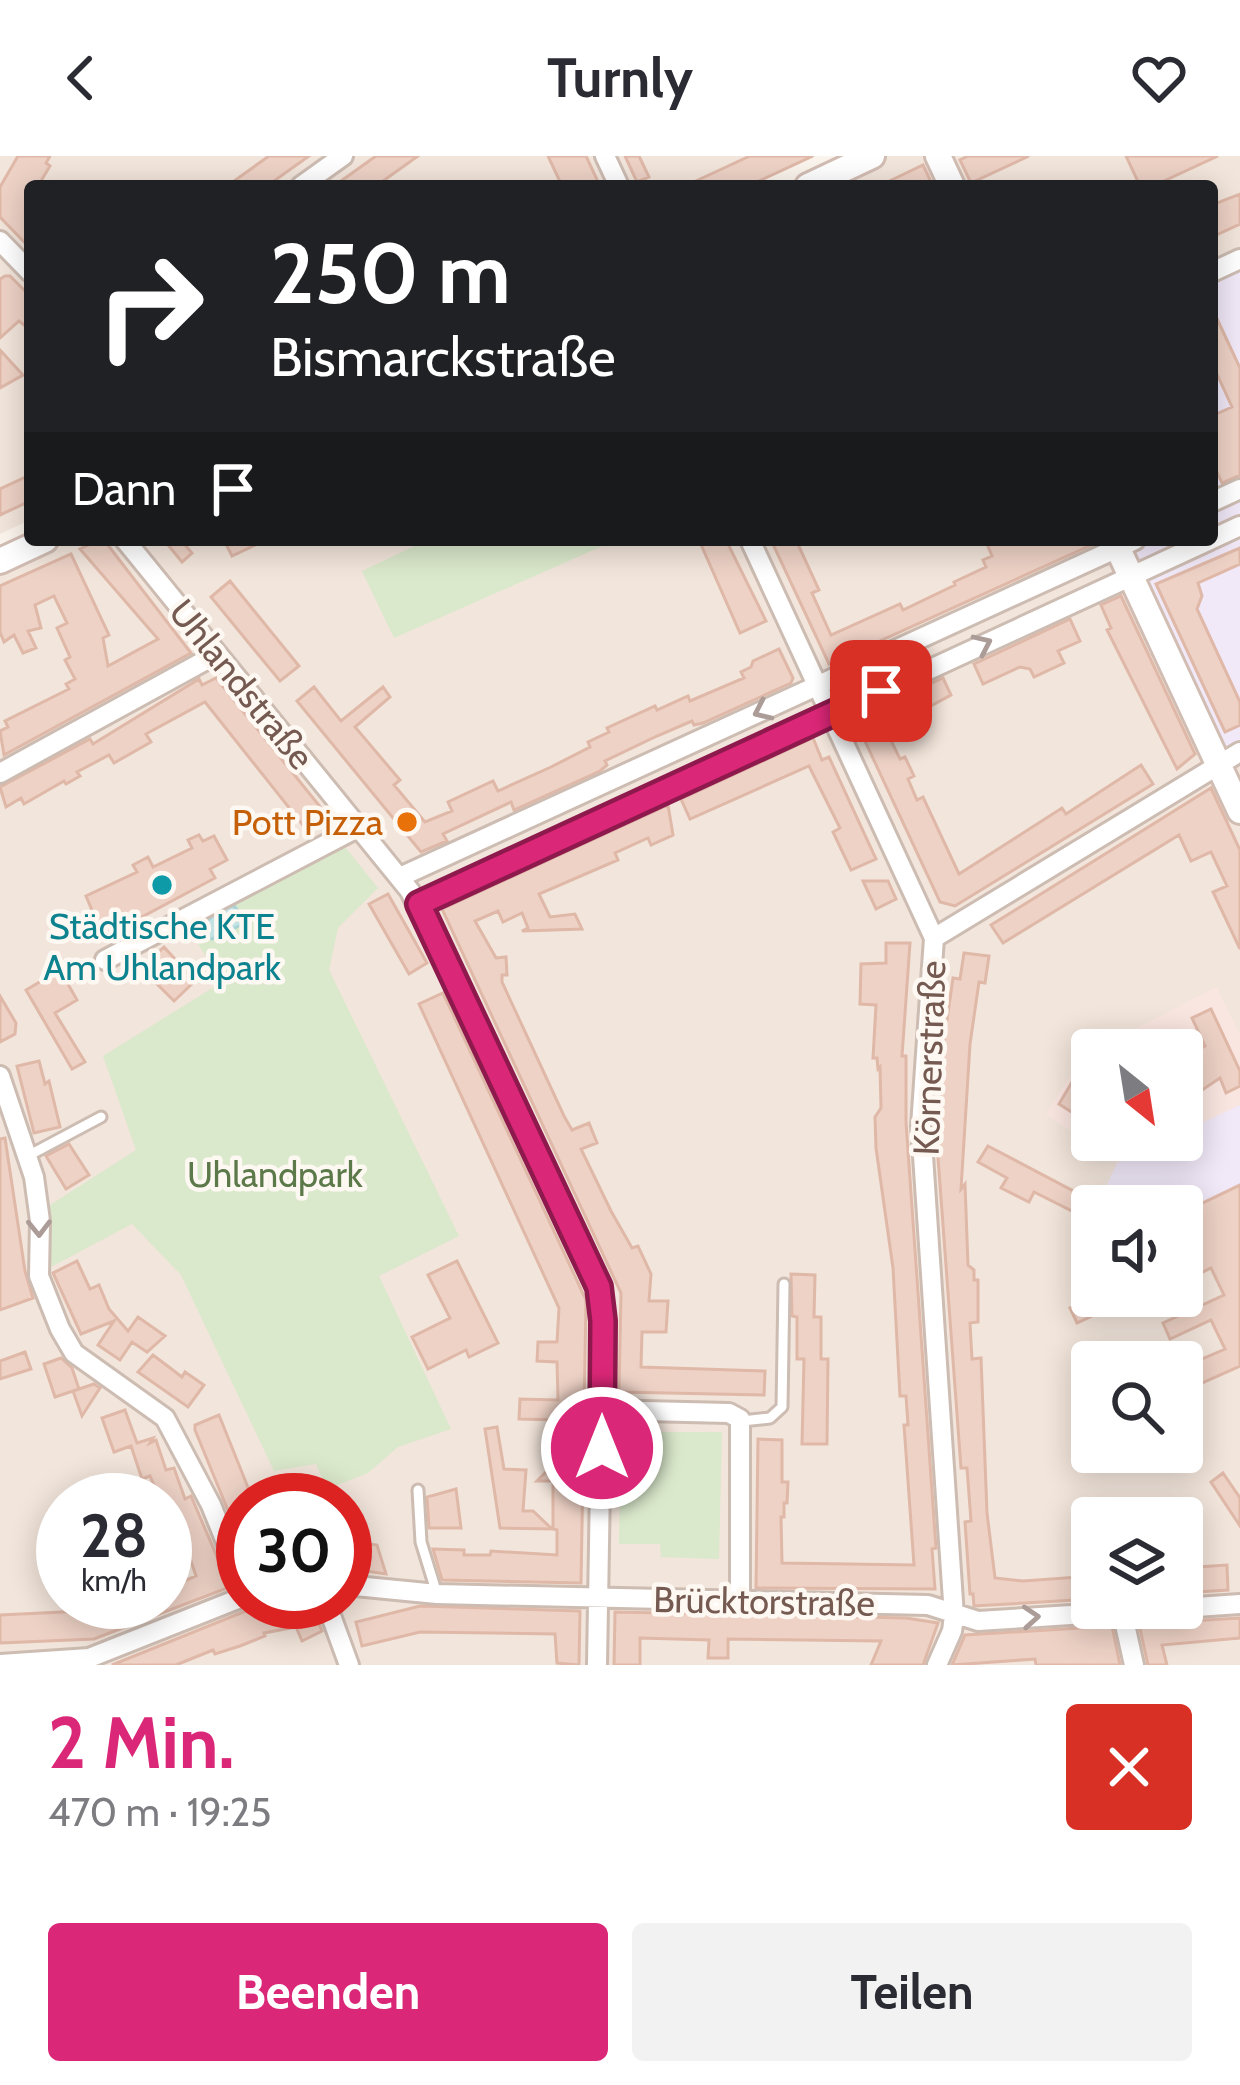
<!DOCTYPE html>
<html lang="de">
<head>
<meta charset="utf-8">
<style>
  :root { --surface:#fff; --page:#f2f2f3; --text:#2b2b33; --muted:#7c7c81; --accent:#db2777 }
  body { margin:0; font-family:Cabin,sans-serif; background:var(--page); color:var(--text); height:100vh; display:flex; flex-direction:column; font-size:45px; white-space:nowrap }
  * { box-sizing:border-box; margin:0 }
  p { font-size:39px; color:var(--muted) }
  .icon { flex:none; width:66px; height:66px; fill:none; stroke:currentColor; stroke-width:2; stroke-linecap:round; stroke-linejoin:round }
  .map { position:relative; height:1509px; overflow:hidden }
  .details { display:flex; flex-direction:column; background:var(--surface); flex:1 }
  .details>* { flex:none }
  .guide { position:absolute; left:24px; top:24px; width:1194px; height:366px; border-radius:12px; box-shadow:0 6px 30px #0003; background:#202124; color:#fff; overflow:hidden }
  .needle { width:78px; rotate:150deg }
  .tools { position:absolute; left:1071px; top:873px; display:grid; gap:24px }
  .tools a { display:grid; place-items:center; width:132px; height:132px; border-radius:12px; background:var(--surface); box-shadow:0 6px 30px #0003; font-size:60px }
  .speed { position:absolute; left:36px; top:1317px; display:flex; gap:24px; font-size:60px; font-weight:700; text-align:center }
  .speed>* { display:grid; place-content:center; width:156px; height:156px; border-radius:50%; background:var(--surface); box-shadow:0 6px 30px #0003; line-height:1 }
  .speed small { font-size:30px; font-weight:400 }
  .speed .limit { border:18px solid #d22; background:#fff; color:#111 }
  .pin { position:absolute; display:grid; place-items:center; width:102px; height:102px; color:#fff; margin:-51px; border-radius:24px; box-shadow:0 6px 18px #0006 }
  .me { position:absolute; width:132px; margin:-66px; rotate:0deg; stroke-linejoin:round; filter:drop-shadow(0 0 9px #0008) }
  .turn { display:flex; align-items:center; gap:42px; height:252px; padding:0 48px; font-size:54px }
  .turn .icon { width:156px; height:156px; stroke-width:2.5 }
  .turn b { display:block; font-size:84px; line-height:102px }
  .then { display:flex; align-items:center; height:114px; padding:0 48px; background:#0003; gap:24px; font-size:45px }
  .round { display:grid; place-items:center; flex:none; width:126px; height:126px; border-radius:12px; background:var(--page) }
  .head { display:flex; align-items:center; justify-content:space-between; height:204px; padding:0 48px }
  h1 { font-size:72px; font-weight:800; line-height:90px; color:var(--accent) }
  .button { display:flex; gap:24px; margin-top:auto; padding:24px 48px }
  .button a { flex:1; height:138px; border-radius:12px; background:var(--accent); color:#fff; font-size:48px; font-weight:800; line-height:138px; text-align:center }
  .button a+a { background:var(--page); color:var(--text) }
  header { display:flex; justify-content:space-between; align-items:center; height:156px; padding:0 48px; background:var(--surface); font-size:54px; font-weight:800 }
  .map>svg:first-child { display:block }
  .residential { fill:#f2e5db; fill-rule:evenodd }
  .commercial { fill:#fae6e1 }
  .education { fill:#f1e8f8 }
  .green { fill:#dae8cb }
  .water { fill:#c2e2e4; stroke:#a9d2d4; stroke-width:3 }
  .building { fill:#eed2c6; stroke:#dfb8a8; stroke-width:3 }
  .lines { fill:none; stroke-linecap:round; stroke-linejoin:round }
  .lane-casing { stroke:#cdbcb2; stroke-width:15 }
  .street-casing { stroke:#cdbcb2; stroke-width:24 }
  .secondary-casing { stroke:#d2bdb3; stroke-width:30 }
  .lane { stroke:#fff; stroke-width:9 }
  .street { stroke:#fff; stroke-width:18 }
  .secondary { stroke:#fff; stroke-width:24 }
  .oneway { stroke:#ac9c97 }
  .route-casing { stroke:#8e194d; stroke-width:30 }
  .route { stroke:#db2777; stroke-width:21 }
  .food-dot { fill:#e8710a; stroke:#fef8f3; stroke-width:4.5 }
  .culture-dot { fill:#0f9aa8; stroke:#fef8f3; stroke-width:4.5 }
  .labels { text-anchor:middle; dominant-baseline:central; stroke-width:9; stroke-linejoin:round; paint-order:stroke }
  .street-label { font-size:36px; fill:#755a51; stroke:#fef8f3 }
  .food-label { font-size:36px; fill:#c56008; stroke:#fef8f3; text-anchor:end }
  .culture-label { font-size:36px; fill:#0d838f; stroke:#fef8f3 }
  .park-label { font-size:36px; fill:#5c794a; stroke:#fef8f3 }
</style>
</head>
<body>
<header><svg class="icon" aria-label="back" viewBox="0 0 24 24"><path d="M15 5l-7 7 7 7"/></svg>Turnly<svg class="icon" aria-label="heart" viewBox="0 0 24 24"><path d="M12 20l-8-8c-3-5 5-10 8-4 3-6 11-1 8 4z"/></svg></header>
<div class="map">
<svg width="1240" height="1509" viewBox="0 0 1240 1509">
  <rect width="100%" height="100%" fill="#fbf4ec"/>
  <path class="residential" d="M0 0H816L750 30H30V364L0 378Z
    M872 0H1240V334L1212 347V30H808Z
    M65 384H1132L1240 595V1509H0V415ZM1092 894H1182V984H1092ZM1092 1050H1182V1140H1092ZM1092 1206H1182V1296H1092ZM63 1344H165V1446H63ZM243 1344H345V1446H243ZM1092 1362H1182V1452H1092Z"/>
  <path class="commercial" d="M1217 831 1240 879V949L1182 976V894H1094Z
    M1092 895V984H1166L1117 1007 1046 958 1082 900Z"/>
  <path class="education" d="M1240 103V595L1218 609 1114 384H1212V116Z
    M1240 949V1077L1182 1105V1050H1097L1117 1007 1166 984H1182V976Z"/>
  <path class="green" d="M427 384H616L394 482 362 415Z
    M337 681 378 732 338 772 329 814 459 1080 379 1120 451 1273 398 1291 368 1317 327 1333 316 1308 274 1315 181 1119 132 1068 49 1112 47 1051 136 994 103 900 222 826 185 767Z
    M621 1276H722L719 1403 661 1401 660 1388H619Z"/>
  <path class="water" d="M234 750 244 762 241 769 212 783 206 779 204 767 224 751Z"/>
  <path class="building" d="M18 0H50L46 7 50 10 38 30H30V92L0 61V31Z
    M269 0H309L267 30H227Z
    M376 0H418L376 30H334Z
    M548 0H586L600 30H562Z
    M625 0H639L649 21 637 26Z
    M750 0H813L748 30H685Z
    M968 0H1029L971 27 960 4Z
    M1126 0H1218L1153 30H1140Z
    M923 9 933 30H879Z
    M1240 38V68L1212 81V49Z
    M5 120H10L30 140V163L24 169 19 165 0 182V123Z
    M1212 152 1240 212V319L1222 327 1212 305V260L1232 251 1216 216 1212 218Z
    M0 194 23 219 0 232Z
    M30 319V345L0 359V333Z
    M99 384H104L191 497 4 599 0 575 8 571 5 565 69 533 66 528 75 523 65 504 70 501 57 472 67 467 54 440 35 449 41 472 28 475 36 492 23 497 14 479 4 486 0 476V430L71 398 109 479 103 482 108 510 158 483 80 393Z
    M164 384H181L192 397 182 406Z
    M235 384H266L232 400 226 388Z
    M699 384H726L766 465 740 477Z
    M771 384H796L819 434 812 437 831 479 900 448 903 454 955 429 954 426 986 411 983 404 992 400 987 388 995 384 1098 386 829 508Z
    M1240 392V408L1198 427 1202 440 1197 453 1240 546V569L1225 576 1156 428Z
    M230 425 299 510 280 525 211 441Z
    M1121 440 1195 598 1177 613 1107 474 1111 472 1101 449Z
    M1070 463 1080 485 1058 495 1064 507 1034 521 1030 513 1020 511 983 528 974 508Z
    M779 493 793 522 791 527 703 567 694 569 692 565 657 580 605 605 607 609 600 615 514 654 511 646 443 678 447 685 421 696 297 545 314 531 341 565 383 531 390 541 355 571 400 624 394 629 425 666 452 655 448 646 493 625 498 635 551 611 590 591 588 586 609 576 607 572 655 550 657 554 688 540 690 545 744 522 741 516 751 511 753 505Z
    M216 522 326 658 306 673 205 546 146 578 151 586 114 607 109 599 77 616 80 620 66 628 64 625 24 648 21 642 6 651 0 631 90 583 93 588 199 523 202 529Z
    M943 522 951 539 886 574 900 603 905 601 914 620 908 623 917 644 923 641 959 718 1062 652 1066 658 1141 609 1153 628 955 750 940 746 864 583 868 581 858 561Z
    M813 582 822 604 829 601 876 703 851 714 833 676 840 672 809 610 690 663 681 643Z
    M1211 632 1240 694V793L1213 736 1227 730 1211 696 1191 705 1179 679 1003 787 991 769Z
    M668 649 673 679 651 689 648 682 615 697 618 704 539 738 550 761 575 758 582 773 522 775 528 772 522 757 503 766 498 755 475 765 496 802 506 801 507 819H502V826L564 960 572 974 589 967 597 987 581 993 611 1055 632 1092 638 1090 651 1118 649 1145H668L666 1176H642L641 1211 765 1215 764 1239 619 1236 621 1137 442 753Z
    M199 679 203 685 214 680 227 704 210 713 215 722 123 771 117 763 100 773 86 740 137 716 133 709 148 701 153 711 192 692 188 684Z
    M863 725H888L896 743 876 753Z
    M388 738 427 807 409 818 369 748Z
    M886 787H910L902 900H906V966L936 1392 932 1393 935 1433 756 1432 758 1283 782 1284V1326H788L787 1347H784V1361H781L782 1407 914 1409 904 1269H908L906 1240H900L893 1112 876 992 875 961 881 952 880 911 878 913 877 902H873L876 849 860 848 861 808 886 807Z
    M164 791 195 825 174 845 141 812Z
    M964 797 989 800 985 827 979 826 970 888 961 1033 965 1028 968 1109 974 1114V1124H978V1166L970 1167 972 1203 981 1202 987 1357 995 1422 1023 1425 1092 1420V1443L974 1450 973 1438H970L965 1366 971 1365 967 1312H961L937 988 944 884 953 822 960 823Z
    M60 814 77 844 55 857 85 906 72 913 26 834Z
    M443 837 586 1144 581 1427 442 1424 433 1393 464 1394V1399H490L491 1395 557 1399V1374L553 1373V1325H537L558 1304 559 1264 519 1263 520 1243 558 1244 557 1206 537 1205 538 1186H557L559 1152 419 848Z
    M0 840 16 867 15 878 0 886Z
    M1211 853 1240 915V930L1226 937 1220 922 1190 942 1197 953 1182 964V904L1205 890 1192 862Z
    M1167 877 1179 894H1142Z
    M39 905 45 928 49 925 60 971 34 977 17 910Z
    M1078 916 1092 925V969L1059 948Z
    M5 982 25 1115 33 1142 0 1154V983Z
    M69 988 89 1019 66 1033 46 1000Z
    M988 990 1098 1048 1092 1050 1088 1063 1034 1036 1029 1046 1001 1032 1007 1022 978 1006Z
    M1240 1029V1210L1202 1227 1193 1207 1225 1193 1211 1164 1170 1183 1163 1167 1224 1139 1211 1112 1182 1126V1057Z
    M77 1105 90 1133 99 1129 109 1153 128 1175 138 1161 165 1180 147 1196 132 1186 120 1204 98 1189 114 1165 81 1178 53 1117Z
    M457 1105 498 1187 469 1201 466 1194 428 1213 412 1181 450 1162 428 1119Z
    M791 1118 815 1119 814 1161H821V1203H828L827 1288H802L804 1203H797V1161L792 1160Z
    M1094 1140H1135L1077 1167 1070 1152Z
    M25 1196 31 1213 0 1223V1205Z
    M153 1199 182 1221 185 1216 204 1229 188 1251 138 1216Z
    M61 1202 72 1212 79 1233 55 1241 44 1208Z
    M94 1228 100 1232 82 1260 73 1235Z
    M125 1254 137 1287 153 1282 150 1287 156 1284 166 1314 174 1312 185 1343 191 1340 230 1431 94 1483 0 1487V1459L103 1454 101 1449 109 1446H165V1407L175 1429 196 1420 175 1358 171 1359 165 1344H160L150 1320 142 1323 131 1290 114 1296 102 1262Z
    M219 1259 253 1344H243V1391L195 1274V1269Z
    M497 1271 504 1313 526 1314 523 1355H533L552 1373 500 1372 485 1273Z
    M1223 1317 1240 1342V1370L1211 1326Z
    M456 1333 461 1372H429L427 1341Z
    M348 1385 377 1389 386 1418 345 1412Z
    M1227 1409 1228 1434 1182 1437V1412Z
    M281 1446H310L322 1475 302 1485 296 1471 264 1477 265 1480 240 1490 215 1498 213 1494 176 1509H112L253 1452Z
    M420 1450 580 1455 579 1509 557 1507 555 1478 420 1476 362 1490 356 1466Z
    M615 1456 906 1462 938 1467 923 1509H871L881 1485 728 1483V1502H708L709 1484 640 1482V1509H614Z
    M1240 1462V1482L1162 1489 1167 1509H1148L1139 1468Z
    M1112 1470 1120 1509H1036L1035 1503 952 1509 965 1479Z"/>
  <g class="lines">
    <g class="lane-casing">
      <path id="lane" d="M24 1002 101 961
        M742 1265 770 1262 782 1251 784 1128
        M418 1334 421 1386 437 1438"/>
    </g>
    <g class="street-casing">
      <path id="street" d="M605 0 619 30
        M301 30 343 0
        M0 85 30 116
        M1212 116 1240 103
        M1212 346 1240 333
        M1212 383 1240 370
        M125 384 410 735 599 1131 603 1149 597 1509
        M750 384 934 782 921 970 954 1460 952 1475 937 1509
        M0 617 217 498
        M400 721 1135 384
        M419 749 1210 384
        M934 782 1240 596
        M105 804 359 671
        M0 920 34 1021 40 1065 39 1120 60 1173 74 1197 165 1262 211 1349 243 1428
        M601 1254 729 1257 740 1263V1445
        M345 1429 437 1438 928 1449 978 1465 1180 1452
        M326 1446 349 1509
        M1182 1452 1240 1448
        M1122 1455 1134 1509
        M0 1508 89 1502 243 1441"/>
    </g>
    <g class="secondary-casing">
      <path id="secondary" d="M938 0 952 30
        M808 30 872 0
        M1114 384 1240 655
        M0 405 45 384"/>
    </g>
    <use href="#lane" class="lane"/>
    <use href="#street" class="street"/>
    <use href="#secondary" class="secondary"/>
  </g>
  <defs><path id="oneway-chevron" d="M-2-3.5L2.5 0L-2 3.5" fill="none" stroke-width="1.6" stroke-linecap="round" stroke-linejoin="round" transform="scale(3)"/></defs>
  <g class="oneway">
    <use href="#oneway-chevron" transform="translate(983 488) rotate(-25)"/>
    <use href="#oneway-chevron" transform="translate(762 555) rotate(155)"/>
    <use href="#oneway-chevron" transform="translate(39 1072) rotate(89)"/>
    <use href="#oneway-chevron" transform="translate(1031 1461) rotate(-4)"/>
  </g>
  <g class="lines">
    <g class="route-casing">
      <path id="route" d="M602 1292 603 1165 599 1131 419 748 881 535"/>
    </g>
    <use href="#route" class="route"/>
  </g>
  <circle class="food-dot" cx="407" cy="666" r="12"/>
  <circle class="culture-dot" cx="162" cy="729" r="12"/>
  <g class="labels">
    <g class="street-label">
      <text transform="translate(242 528) rotate(51)">Uhlandstraße</text>
      <text transform="translate(929 902) rotate(-88)">Körnerstraße</text>
      <text transform="translate(764 1445) rotate(1)">Brücktorstraße</text>
    </g>
    <g class="food-label">
      <text x="383" y="666">Pott Pizza</text>
    </g>
    <g class="culture-label">
      <text x="162" y="770">Städtische KTE<tspan x="162" dy="41">Am Uhlandpark</tspan></text>
    </g>
    <g class="park-label">
      <text x="275" y="1018">Uhlandpark</text>
    </g>
  </g>
</svg>
<div class="tools">
<a><svg class="needle" viewBox="-14 -14 28 28"><path d="M0-13l5 13h-10z" fill="#e53935"/><path d="M0 13l5-13h-10z" fill="#7c7c81"/></svg></a>
<a><svg class="icon" aria-label="sound" viewBox="0 0 24 24"><path d="M4 9h4l5-4v14l-5-4H4zM17 9q2 3 0 6"/></svg></a>
<a><svg class="icon" aria-label="search" viewBox="0 0 24 24"><circle cx="10" cy="10" r="6"/><path d="M15 15l6 6"/></svg></a>
<a><svg class="icon" aria-label="layers" viewBox="0 0 24 24"><path d="M12 4l9 5-9 5-9-5zM3 14l9 5 9-5"/></svg></a>
</div>
<div class="speed"><div>28<small>km/h</small></div><div class="limit">30</div></div>
<div class="pin" style="left:881px;top:535px;background:#d93025"><svg class="icon" aria-label="arrive" viewBox="0 0 24 24"><path d="M6 21V4h12l-3 4 3 4H6"/></svg></div>
<svg class="me" style="left:602px;top:1292px" viewBox="-20 -20 40 40"><circle r="17" fill="#db2777" stroke="#fff" stroke-width="3"/><path d="M0-11L8 9 0 5-8 9z" fill="#fff"/></svg>
<div class="guide">
<div class="turn"><svg class="icon" aria-label="right" viewBox="0 0 24 24"><path d="M7 20v-9h11M14 6l5 5-5 5"/></svg><div><b>250 m</b>Bismarckstraße</div></div>
<div class="then">Dann<svg class="icon" aria-label="arrive" viewBox="0 0 24 24"><path d="M6 21V4h12l-3 4 3 4H6"/></svg></div>
</div>
</div>
<section class="details">
<div class="head"><div><h1>2 Min.</h1><p>470 m · 19:25</p></div><a class="round" style="background:#d93025;color:#fff"><svg class="icon" aria-label="close" viewBox="0 0 24 24"><path d="M6 6l12 12M18 6L6 18"/></svg></a></div>
<div class="button"><a>Beenden</a><a>Teilen</a></div>
</section>
</body>
</html>
